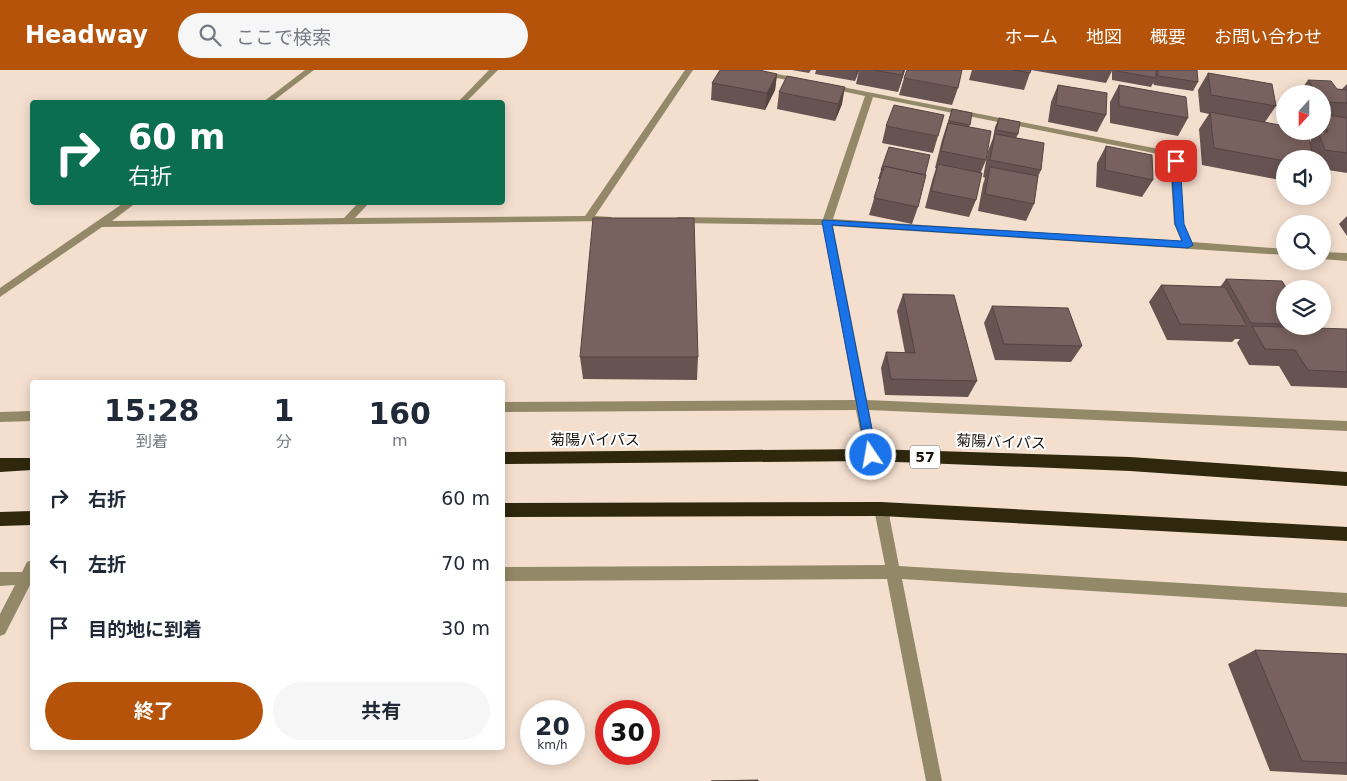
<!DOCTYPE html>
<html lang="ja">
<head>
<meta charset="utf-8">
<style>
  :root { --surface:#fff; --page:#f6f6f7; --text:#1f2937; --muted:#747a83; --accent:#b45309 }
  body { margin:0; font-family:"DejaVu Sans","Noto Sans JP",sans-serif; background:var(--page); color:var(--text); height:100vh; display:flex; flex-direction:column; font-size:19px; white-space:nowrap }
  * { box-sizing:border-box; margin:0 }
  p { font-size:16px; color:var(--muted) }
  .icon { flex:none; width:28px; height:28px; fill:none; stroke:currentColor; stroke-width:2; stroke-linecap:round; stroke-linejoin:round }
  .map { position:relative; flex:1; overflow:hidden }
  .details { position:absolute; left:30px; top:310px; width:475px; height:370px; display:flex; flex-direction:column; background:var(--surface); border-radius:5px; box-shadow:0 2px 12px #0003 }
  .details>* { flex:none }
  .hud { position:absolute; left:30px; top:30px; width:475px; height:105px; border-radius:5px; box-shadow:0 2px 12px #0003; background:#0b6e4f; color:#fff; overflow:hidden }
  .needle { width:32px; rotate:201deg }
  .tools { position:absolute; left:1276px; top:15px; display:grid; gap:10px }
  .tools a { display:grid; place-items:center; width:55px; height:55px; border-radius:50%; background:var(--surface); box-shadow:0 2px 12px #0003; font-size:25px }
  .speed { position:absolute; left:520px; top:630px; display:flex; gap:10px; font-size:25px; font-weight:700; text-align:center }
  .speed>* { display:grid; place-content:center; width:65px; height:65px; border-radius:50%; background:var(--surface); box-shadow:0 2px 12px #0003; line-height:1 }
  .speed small { font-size:12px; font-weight:400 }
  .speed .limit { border:8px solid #d22; background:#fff; color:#111 }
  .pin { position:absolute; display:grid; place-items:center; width:42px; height:42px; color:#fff; margin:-21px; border-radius:10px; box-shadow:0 2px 8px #0006 }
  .me { position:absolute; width:55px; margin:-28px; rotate:348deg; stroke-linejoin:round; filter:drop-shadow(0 0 4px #0008) }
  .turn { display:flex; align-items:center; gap:18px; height:105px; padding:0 15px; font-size:22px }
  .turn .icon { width:65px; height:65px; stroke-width:2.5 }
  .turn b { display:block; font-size:35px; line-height:42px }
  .eta { display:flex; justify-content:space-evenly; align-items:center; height:85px; text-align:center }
  .eta b { font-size:30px; font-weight:700; line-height:35px }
  .primary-button { display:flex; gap:10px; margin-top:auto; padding:10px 15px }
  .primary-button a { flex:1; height:58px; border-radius:30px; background:var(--accent); color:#fff; font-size:20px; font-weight:700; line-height:58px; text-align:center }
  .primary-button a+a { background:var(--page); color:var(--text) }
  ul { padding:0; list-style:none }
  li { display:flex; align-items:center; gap:15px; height:65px; padding:0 15px }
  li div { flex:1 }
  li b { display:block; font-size:19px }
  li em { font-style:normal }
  header { display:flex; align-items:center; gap:30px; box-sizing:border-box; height:70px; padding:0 25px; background:var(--accent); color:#fff }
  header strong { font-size:24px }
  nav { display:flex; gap:28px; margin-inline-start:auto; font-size:18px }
  .search { width:350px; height:45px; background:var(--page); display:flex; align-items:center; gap:12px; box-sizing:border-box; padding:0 18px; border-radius:28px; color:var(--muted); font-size:19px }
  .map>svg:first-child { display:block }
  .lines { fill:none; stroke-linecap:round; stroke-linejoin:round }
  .minor { fill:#938968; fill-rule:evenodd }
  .highway { fill:#30280d; fill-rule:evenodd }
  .wall { fill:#675351 }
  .shaded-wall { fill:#544442 }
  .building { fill:#78615e; stroke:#544442 }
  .route { fill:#1a73e8; stroke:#114b97 }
  .labels { text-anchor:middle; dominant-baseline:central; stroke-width:4; stroke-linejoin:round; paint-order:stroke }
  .shield { fill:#fff; stroke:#5f5a56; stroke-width:1 }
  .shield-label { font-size:14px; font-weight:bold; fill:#1a130e }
  .street-label { font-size:15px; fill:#1a130e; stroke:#fff }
</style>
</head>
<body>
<header>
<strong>Headway</strong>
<div class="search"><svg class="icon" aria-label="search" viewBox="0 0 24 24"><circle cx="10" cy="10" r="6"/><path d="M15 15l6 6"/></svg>ここで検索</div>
<nav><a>ホーム</a><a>地図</a><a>概要</a><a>お問い合わせ</a></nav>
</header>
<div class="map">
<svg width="1347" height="711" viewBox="0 0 1347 711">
  <rect width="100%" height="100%" fill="#f4dfcf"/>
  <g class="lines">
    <path class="minor" d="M305 0H314L272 32H263Z
      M489 0H498L466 32H458Z
      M685 0H693L595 146 612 147V151L102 157 0 227V218L125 132H137L112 151 344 148 359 132H370L355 148 585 146Z
      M740 0H757L803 9 807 11 803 13 744 2Z
      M827 14 1164 80 1180 91 1184 154 1192 172 1285 179V185L833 156 867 330 1347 351V361L869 340 877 385 876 389 871 390 866 389 865 385 856 340 502 342V332L855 330 823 155 678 153 673 150 678 147 823 149 865 26 827 18ZM873 27 1158 84 1170 92 1174 154 1182 172 833 149Z
      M1322 182 1347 183V191L1322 189Z
      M32 341V351L0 352V342Z
      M881 433 886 435 888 439 899 496 1347 523V537L902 509 942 711H926L887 509 502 511V497L885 495 874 439 876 435Z
      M32 490V514L30 515 5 564 0 566V544L15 515 0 516V502H22L27 492Z"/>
    <path class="highway" d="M871 379 1130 387 1347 402V416L1130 401 871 391 502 394V382Z
      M0 388H32V400L0 402Z
      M881 432 1347 457V471L881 446 502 447V433Z
      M32 441V455L0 456V442Z"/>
  </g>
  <path class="wall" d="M792 0H811L809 3Z
    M816 0H859L855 11 815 4Z
    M859 0H905L898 22 856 14Z
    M972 0H1031L1024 20 969 10Z
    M1031 0H1197L1198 12 1193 21 1154 15 1153 13 1151 17 1112 10V1L1106 13Z
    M1208 3 1276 36 1265 52 1310 72 1311 70 1308 61H1322V24H1298L1308 10 1337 19H1342L1347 14V103L1322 99V89H1285V111L1202 95 1199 59 1209 44 1200 42 1198 20Z
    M777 4 775 20 765 40 711 30 712 13Z
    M904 8 958 18 952 35 899 25Z
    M1058 15 1106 45 1097 62 1048 52 1051 32Z
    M1119 15 1188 48 1178 66 1110 53V32Z
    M779 22 842 34 835 51 777 39Z
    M952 39 972 43 969 57 986 90 981 102 976 130 969 147 925 138 932 111 936 98H935L942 70Z
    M999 48 1018 64 1016 68 1041 100 1037 109 1034 134 1026 151 978 141 983 114 985 108 983 107 988 81 993 68 995 57Z
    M886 56 938 66 933 83 882 73Z
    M1106 76 1153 110 1142 127 1096 117 1097 93Z
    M881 100 925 105 918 137 912 154 869 145 880 109H878Z
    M1347 146V166L1339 154Z
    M1226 209 1285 219V256H1307L1306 258 1347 259V318L1291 316 1279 296 1249 295 1237 273 1240 269H1235L1232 272 1167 270 1149 232 1161 215 1220 217Z
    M903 224 977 311 968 327 885 325 881 298 886 282 905 283 897 241Z
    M992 236 1082 276 1071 292 995 290 984 253Z
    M580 287H698L697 310 583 309Z
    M1255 580 1347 584V705L1270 701 1228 594Z"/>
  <path class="shaded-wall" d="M857 0H859L855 11Z
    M904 0H905L898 22 902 5Z
    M777 4 775 20 765 40 767 23Z
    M845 17 842 34 835 51 838 34Z"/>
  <path class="building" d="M720 0H759L777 4 767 23 712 13Z
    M873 0H904L902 5Z
    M907 0H962L958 18 904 8Z
    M1013 0H1031L1030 3Z
    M1117 0H1156V8L1117 1Z
    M1158 0H1197L1198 12 1158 6Z
    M1208 3 1272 14 1276 36 1211 25Z
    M787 6 845 17 838 34 779 22Z
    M1308 10 1331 11 1337 19 1347 20V33L1324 32 1322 30V24H1318Z
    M1058 15 1107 23 1106 45 1056 35Z
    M1119 15 1186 27 1188 48 1119 36Z
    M894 35 944 45 938 66 886 56Z
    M952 39 972 43 970 55 949 51Z
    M1210 42 1285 56V61H1307L1314 89H1285V91L1214 78Z
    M1322 44 1347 48V83L1325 80 1318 61 1328 62 1322 49Z
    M999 48 1020 52 1018 64 996 60Z
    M948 53 991 61 986 90 941 81Z
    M995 64 1044 73 1041 100 990 90Z
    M1106 76 1152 85 1153 110 1105 100Z
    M889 77 930 85 925 105 884 96 883 100H881Z
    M938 94 982 103 976 130 931 121Z
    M884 96 926 105 918 137 874 128Z
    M990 97 1038 106 1034 134 985 124Z
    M593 148H694L698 287H580Z
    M1226 209 1282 211 1287 219H1285V254L1251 253Z
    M1161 215 1225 217 1247 256 1180 254Z
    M903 224 954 225 977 311 891 309 886 282 915 283Z
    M992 236 1068 238 1082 276 1004 274Z
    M1252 256 1347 259V302L1308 300 1295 280 1265 279Z
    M1255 580 1347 584V693L1302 691Z
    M758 710V711H711Z"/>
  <path class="route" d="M1176 89 1180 91 1184 154 1193 175 1188 178 832 155 877 385 875 388H867L822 152 823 150 1182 171 1175 154 1171 91Z"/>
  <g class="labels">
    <rect class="shield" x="910" y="375.5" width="30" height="23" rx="4"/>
    <g class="shield-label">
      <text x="925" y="387">57</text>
    </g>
    <g class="street-label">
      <text x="595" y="370">菊陽バイパス</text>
      <text transform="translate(1001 372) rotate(2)">菊陽バイパス</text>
    </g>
  </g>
</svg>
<div class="tools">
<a><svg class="needle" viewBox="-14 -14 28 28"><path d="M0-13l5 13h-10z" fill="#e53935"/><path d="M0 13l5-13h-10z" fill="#747a83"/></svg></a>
<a><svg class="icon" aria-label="sound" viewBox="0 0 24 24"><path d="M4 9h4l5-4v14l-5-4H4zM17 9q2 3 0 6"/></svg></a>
<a><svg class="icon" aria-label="search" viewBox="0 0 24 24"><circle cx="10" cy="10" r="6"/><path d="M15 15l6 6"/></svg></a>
<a><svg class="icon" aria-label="layers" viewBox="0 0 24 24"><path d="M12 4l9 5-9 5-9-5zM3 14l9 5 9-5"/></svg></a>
</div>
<div class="speed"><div>20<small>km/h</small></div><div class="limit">30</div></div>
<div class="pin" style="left:1176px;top:91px;background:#d93025"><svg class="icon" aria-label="arrive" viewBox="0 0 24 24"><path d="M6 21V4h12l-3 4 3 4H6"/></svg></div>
<svg class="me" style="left:871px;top:385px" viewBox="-20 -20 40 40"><circle r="17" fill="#1a73e8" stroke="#fff" stroke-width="3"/><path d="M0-11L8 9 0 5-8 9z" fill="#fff"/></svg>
<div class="hud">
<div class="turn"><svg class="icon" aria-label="right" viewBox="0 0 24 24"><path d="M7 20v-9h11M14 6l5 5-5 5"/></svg><div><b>60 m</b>右折</div></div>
</div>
<section class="details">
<div class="eta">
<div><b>15:28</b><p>到着</p></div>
<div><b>1</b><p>分</p></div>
<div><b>160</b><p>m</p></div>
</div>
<ul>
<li><svg class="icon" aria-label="right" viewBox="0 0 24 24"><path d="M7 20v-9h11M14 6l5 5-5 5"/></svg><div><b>右折</b></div><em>60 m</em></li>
<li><svg class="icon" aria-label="left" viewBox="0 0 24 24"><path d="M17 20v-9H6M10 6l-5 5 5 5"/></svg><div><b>左折</b></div><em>70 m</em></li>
<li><svg class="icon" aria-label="arrive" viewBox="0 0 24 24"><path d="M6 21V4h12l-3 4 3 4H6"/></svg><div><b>目的地に到着</b></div><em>30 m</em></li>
</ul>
<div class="primary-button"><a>終了</a><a>共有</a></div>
</section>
</div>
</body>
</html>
